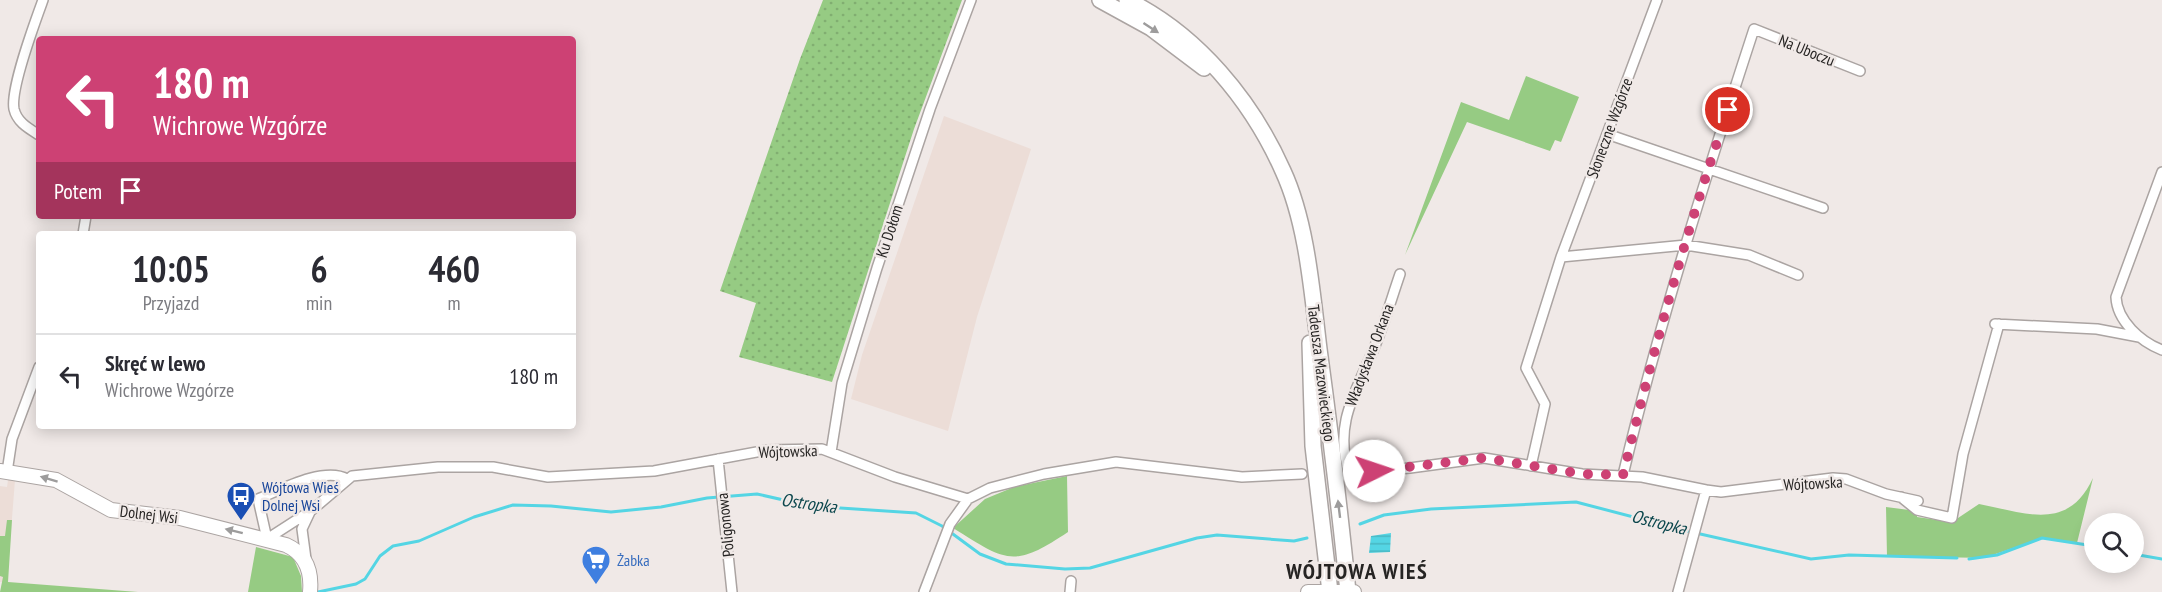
<!DOCTYPE html>
<html lang="pl">
<head>
<meta charset="utf-8">
<style>
  :root { --surface:#fff; --page:#f7f7f7; --text:#2b2b33; --muted:#7c7c81; --line:#e1e1e2 }
  body { margin:0; font-family:"PT Sans Narrow",sans-serif; background:var(--page); color:var(--text); height:100vh; display:flex; flex-direction:column; font-size:22px; white-space:nowrap }
  * { box-sizing:border-box; margin:0 }
  p { font-size:20px; color:var(--muted) }
  .icon { flex:none; width:33px; height:33px; fill:none; stroke:currentColor; stroke-width:2; stroke-linecap:round; stroke-linejoin:round }
  .map { position:relative; flex:1; overflow:hidden }
  .side { position:absolute; left:36px; top:231px; width:540px; height:198px; display:flex; flex-direction:column; background:var(--surface); border-radius:6px; box-shadow:0 3px 15px #0003 }
  .side>* { flex:none }
  .top-card { position:absolute; left:36px; top:36px; width:540px; height:183px; border-radius:6px; box-shadow:0 3px 15px #0003; background:#cd4174; color:#fff; overflow:hidden }
  .buttons { position:absolute; left:2084px; top:513px; display:grid; gap:12px }
  .buttons a { display:grid; place-items:center; width:60px; height:60px; border-radius:50%; background:var(--surface); box-shadow:0 3px 15px #0003; font-size:30px }
  .pin { position:absolute; display:grid; place-items:center; width:51px; height:51px; color:#fff; margin:-26px; border:3px solid #fff; border-radius:50%; box-shadow:0 2px 6px #0007 }
  .me { position:absolute; width:66px; margin:-33px; rotate:86deg; stroke-linejoin:round; filter:drop-shadow(0 0 4px #0008) }
  .turn { display:flex; align-items:center; gap:21px; height:126px; padding:0 18px; font-size:27px }
  .turn .icon { width:78px; height:78px; stroke-width:2.5 }
  .turn b { display:block; font-size:42px; line-height:51px }
  .then { display:flex; align-items:center; height:57px; padding:0 18px; background:#0003; gap:12px; font-size:22px }
  .eta { display:flex; justify-content:space-evenly; align-items:center; height:102px; text-align:center }
  .eta b { font-size:36px; font-weight:800; line-height:42px }
  ul { padding:0; list-style:none }
  li { display:flex; align-items:center; gap:18px; height:84px; padding:0 18px; border-top:2px solid var(--line) }
  li div { flex:1 }
  li b { display:block; font-size:22px }
  li em { font-style:normal }
  .map>svg:first-child { display:block }
  .built { fill:#ecddd7 }
  .green { fill:#96cb83 }
  .garden { fill:url(#garden-dots) }
  .water { fill:url(#water-rules) }
  .lines { fill:none; stroke-linecap:round; stroke-linejoin:round }
  .stream { stroke:#54d5e4; stroke-width:3 }
  .street-casing { stroke:#aba4a2; stroke-width:12 }
  .secondary-casing { stroke:#aba4a2; stroke-width:16 }
  .primary-casing { stroke:#aba4a2; stroke-width:18 }
  .street { stroke:#fff; stroke-width:9 }
  .secondary { stroke:#fff; stroke-width:14 }
  .primary { stroke:#fff; stroke-width:15 }
  .oneway { fill:#9d9c9c }
  .route { stroke:#cd4174; stroke-width:10; stroke-dasharray:0 18 }
  .labels { text-anchor:middle; dominant-baseline:central; stroke-width:5; stroke-linejoin:round; paint-order:stroke }
  .street-label { font-size:16px; fill:#262423; stroke:#f0e9e7 }
  .transit-label { font-size:16px; fill:#164399; stroke:#f0e9e7; text-anchor:start }
  .shop-label { font-size:16px; fill:#366cbe; stroke:#f0e9e7; text-anchor:start }
  .water-label { font-size:18px; font-style:italic; fill:#0c474d; stroke:#f0e9e7 }
  .district-label { font-size:22px; font-weight:bold; letter-spacing:1.5px; fill:#262423; stroke:#f0e9e7 }
</style>
</head>
<body>
<div class="map">
<svg width="2162" height="592" viewBox="0 0 2162 592">
  <defs>
    <pattern id="garden-dots" width="8" height="8" patternUnits="userSpaceOnUse" patternTransform="scale(1.5)"><rect width="8" height="8" fill="#96cb83"/><path d="M2 2h.1M6 6h.1" fill="none" stroke="#81ae71" stroke-width="1.8" stroke-linecap="round"/></pattern>
    <pattern id="water-rules" width="6" height="5" patternUnits="userSpaceOnUse" patternTransform="scale(1.5)"><rect width="6" height="5" fill="#54d5e4"/><path d="M0 2.5h6" fill="none" stroke="#49b7c3"/></pattern>
  </defs>
  <rect width="100%" height="100%" fill="#f0e9e7"/>
  <path class="built" d="M944 116 1031 149 977 317 948 431 851 399 862 355Z
    M8 480H15L7 582H0V486L7 487Z"/>
  <path class="green" d="M1526 76 1579 97 1561 142 1555 140 1550 151 1467 122 1405 255 1461 102 1509 120Z
    M1067 476 1068 532C1013 569 1006 561 953 528L985 499 1014 487Z
    M2093 478 2077 543 2042 538 1984 558 1887 556 1886 507 1917 511V517L1952 522 1979 504C2026 513 2068 532 2093 478Z
    M7 520H12L8 582 138 592H0L3 577 0 576V536H5Z
    M256 547 293 557 301 576 302 592H248Z"/>
  <path class="garden" d="M823 0H962L914 129 832 382 739 357 756 303 720 291 800 59Z"/>
  <path class="water" d="M1391 533 1390 552 1369 553 1371 536Z"/>
  <g class="lines">
    <path class="stream" d="M1360 524 1384 515 1431 509 1576 502 1687 531 1811 559 1849 555 1957 558
      M2133 554 2162 559
      M1969 559 1997 555 2042 538 2094 546
      M318 592 356 584 365 579 380 556 393 546 419 541 474 517 513 505 551 506 611 512 661 507 707 498 757 494 810 506 916 513 942 526 980 554 1006 564 1065 569 1090 568 1197 538 1217 535 1294 541 1307 538"/>
    <g class="street-casing">
      <path id="street" d="M1607 134 1823 208
        M39 135C28 128 17 122 14 109 10 89 35 22 43 0
        M2162 172 2116 297C2117 321 2141 342 2162 350
        M83 234 86 216
        M1561 257 1686 245 1749 255 1798 275
        M1400 274C1391 300 1383 328 1372 353 1354 395 1334 426 1349 473L1410 468 1484 458 1582 474 1642 477 1706 490 1678 592
        M1995 324 2097 329 2139 337
        M831 452 842 383 877 268 930 109 971 0
        M718 459 732 592
        M1531 466 1545 404 1526 368 1561 257 1657 0
        M7 472 12 439 39 367
        M1623 475C1659 324 1706 176 1754 29L1860 71
        M347 479C324 466 280 490 258 499L267 539 312 510 352 476 438 467H493L548 477 654 471 767 450 822 449 895 477 968 499 990 488 1044 474 1116 462 1242 477 1302 474
        M1706 490 1721 492 1833 478 1846 479 1886 494 1918 501
        M1901 497 1917 510 1952 518 1963 454 1999 324
        M306 559 302 529 310 512
        M924 592 950 524 968 499
        M1070 592 1071 581"/>
    </g>
    <g class="secondary-casing">
      <path id="secondary" d="M0 471 56 480 111 510 180 518 286 545C306 554 312 571 310 592
        M1308 592H1354"/>
    </g>
    <g class="primary-casing">
      <path id="primary" d="M1100 0 1151 28 1204 68
        M1127 0C1197 34 1252 101 1283 171 1307 223 1312 292 1319 349 1330 430 1340 511 1348 592
        M1310 343 1313 446 1330 592"/>
    </g>
    <use href="#street" class="street"/>
    <use href="#secondary" class="secondary"/>
    <use href="#primary" class="primary"/>
  </g>
  <defs><path id="oneway-solid" d="M-6-.8H1V-3.2L6.5 0L1 3.2V.8H-6Z" transform="scale(1.5)"/></defs>
  <g class="oneway">
    <use href="#oneway-solid" transform="translate(1151 28) rotate(33)"/>
    <use href="#oneway-solid" transform="translate(49 479) rotate(-163)"/>
    <use href="#oneway-solid" transform="translate(1339 509) rotate(-97)"/>
    <use href="#oneway-solid" transform="translate(234 531) rotate(-166)"/>
  </g>
  <g class="lines">
    <path class="route" d="M1374 471 1484 458 1582 474 1623 475C1653 352 1687 229 1728 110"/>
  </g>
  <defs>
    <g id="bus-pin" transform="scale(1.5)"><path d="M0 17L-7.5 6A9.5 9.5 0 1 1 7.5 6Z" fill="#1a4fb4" stroke="#f0e9e7"/><path d="M-5-6H5V4H4V6H2V4H-2V6H-4V4H-5ZM-3.5-4V0h7V-4ZM-3.5 1.2v1.5H-2V1.2ZM2 1.2v1.5H3.5V1.2Z" fill="#fff"/></g>
    <g id="supermarket-pin" transform="scale(1.5)"><path d="M0 17L-7.5 6A9.5 9.5 0 1 1 7.5 6Z" fill="#3f7fe0" stroke="#f0e9e7"/><path d="M-6-5.5h2.5l.6 2H6L4.5 2H-2.5L-4.4-4H-6ZM-1.5 3.2a1.3 1.3 0 1 0 .1 0ZM3 3.2a1.3 1.3 0 1 0 .1 0Z" fill="#fff"/></g>
  </defs>
  <g fill-rule="evenodd">
    <use href="#bus-pin" x="241" y="496"/>
    <use href="#supermarket-pin" x="596" y="560"/>
  </g>
  <g class="labels">
    <g class="street-label">
      <text transform="translate(1807 50) rotate(22)">Na Uboczu</text>
      <text transform="translate(1609 128) rotate(-70)">Słoneczne Wzgórze</text>
      <text transform="translate(889 231) rotate(-72)">Ku Dołom</text>
      <text transform="translate(1369 355) rotate(-69)">Władysława Orkana</text>
      <text transform="translate(1322 373) rotate(83)">Tadeusza Mazowieckiego</text>
      <text transform="translate(788 451) rotate(-2)">Wójtowska</text>
      <text transform="translate(1813 483) rotate(-3)">Wójtowska</text>
      <text transform="translate(149 514) rotate(7)">Dolnej Wsi</text>
      <text transform="translate(725 525) rotate(-96)">Poligonowa</text>
    </g>
    <g class="transit-label">
      <text x="262" y="487">Wójtowa Wieś<tspan x="262" dy="18">Dolnej Wsi</tspan></text>
    </g>
    <g class="shop-label">
      <text x="617" y="560">Żabka</text>
    </g>
    <g class="water-label">
      <text transform="translate(809 503) rotate(8)">Ostropka</text>
      <text transform="translate(1659 522) rotate(14)">Ostropka</text>
    </g>
    <g class="district-label">
      <text x="1357" y="571">WÓJTOWA WIEŚ</text>
    </g>
  </g>
</svg>
<div class="buttons">
<a><svg class="icon" aria-label="search" viewBox="0 0 24 24"><circle cx="10" cy="10" r="6"/><path d="M15 15l6 6"/></svg></a>
</div>
<div class="pin" style="left:1728px;top:110px;background:#d93025"><svg class="icon" aria-label="arrive" viewBox="0 0 24 24"><path d="M6 21V4h12l-3 4 3 4H6"/></svg></div>
<svg class="me" style="left:1374px;top:471px" viewBox="-20 -20 40 40"><circle r="19" fill="#fff"/><path d="M0-13L10 11 0 6-10 11z" fill="#cd4174"/></svg>
<div class="top-card">
<div class="turn"><svg class="icon" aria-label="left" viewBox="0 0 24 24"><path d="M17 20v-9H6M10 6l-5 5 5 5"/></svg><div><b>180 m</b>Wichrowe Wzgórze</div></div>
<div class="then">Potem<svg class="icon" aria-label="arrive" viewBox="0 0 24 24"><path d="M6 21V4h12l-3 4 3 4H6"/></svg></div>
</div>
<section class="side">
<div class="eta">
<div><b>10:05</b><p>Przyjazd</p></div>
<div><b>6</b><p>min</p></div>
<div><b>460</b><p>m</p></div>
</div>
<ul>
<li><svg class="icon" aria-label="left" viewBox="0 0 24 24"><path d="M17 20v-9H6M10 6l-5 5 5 5"/></svg><div><b>Skręć w lewo</b><p>Wichrowe Wzgórze</p></div><em>180 m</em></li>
</ul>
</section>
</div>
</body>
</html>
